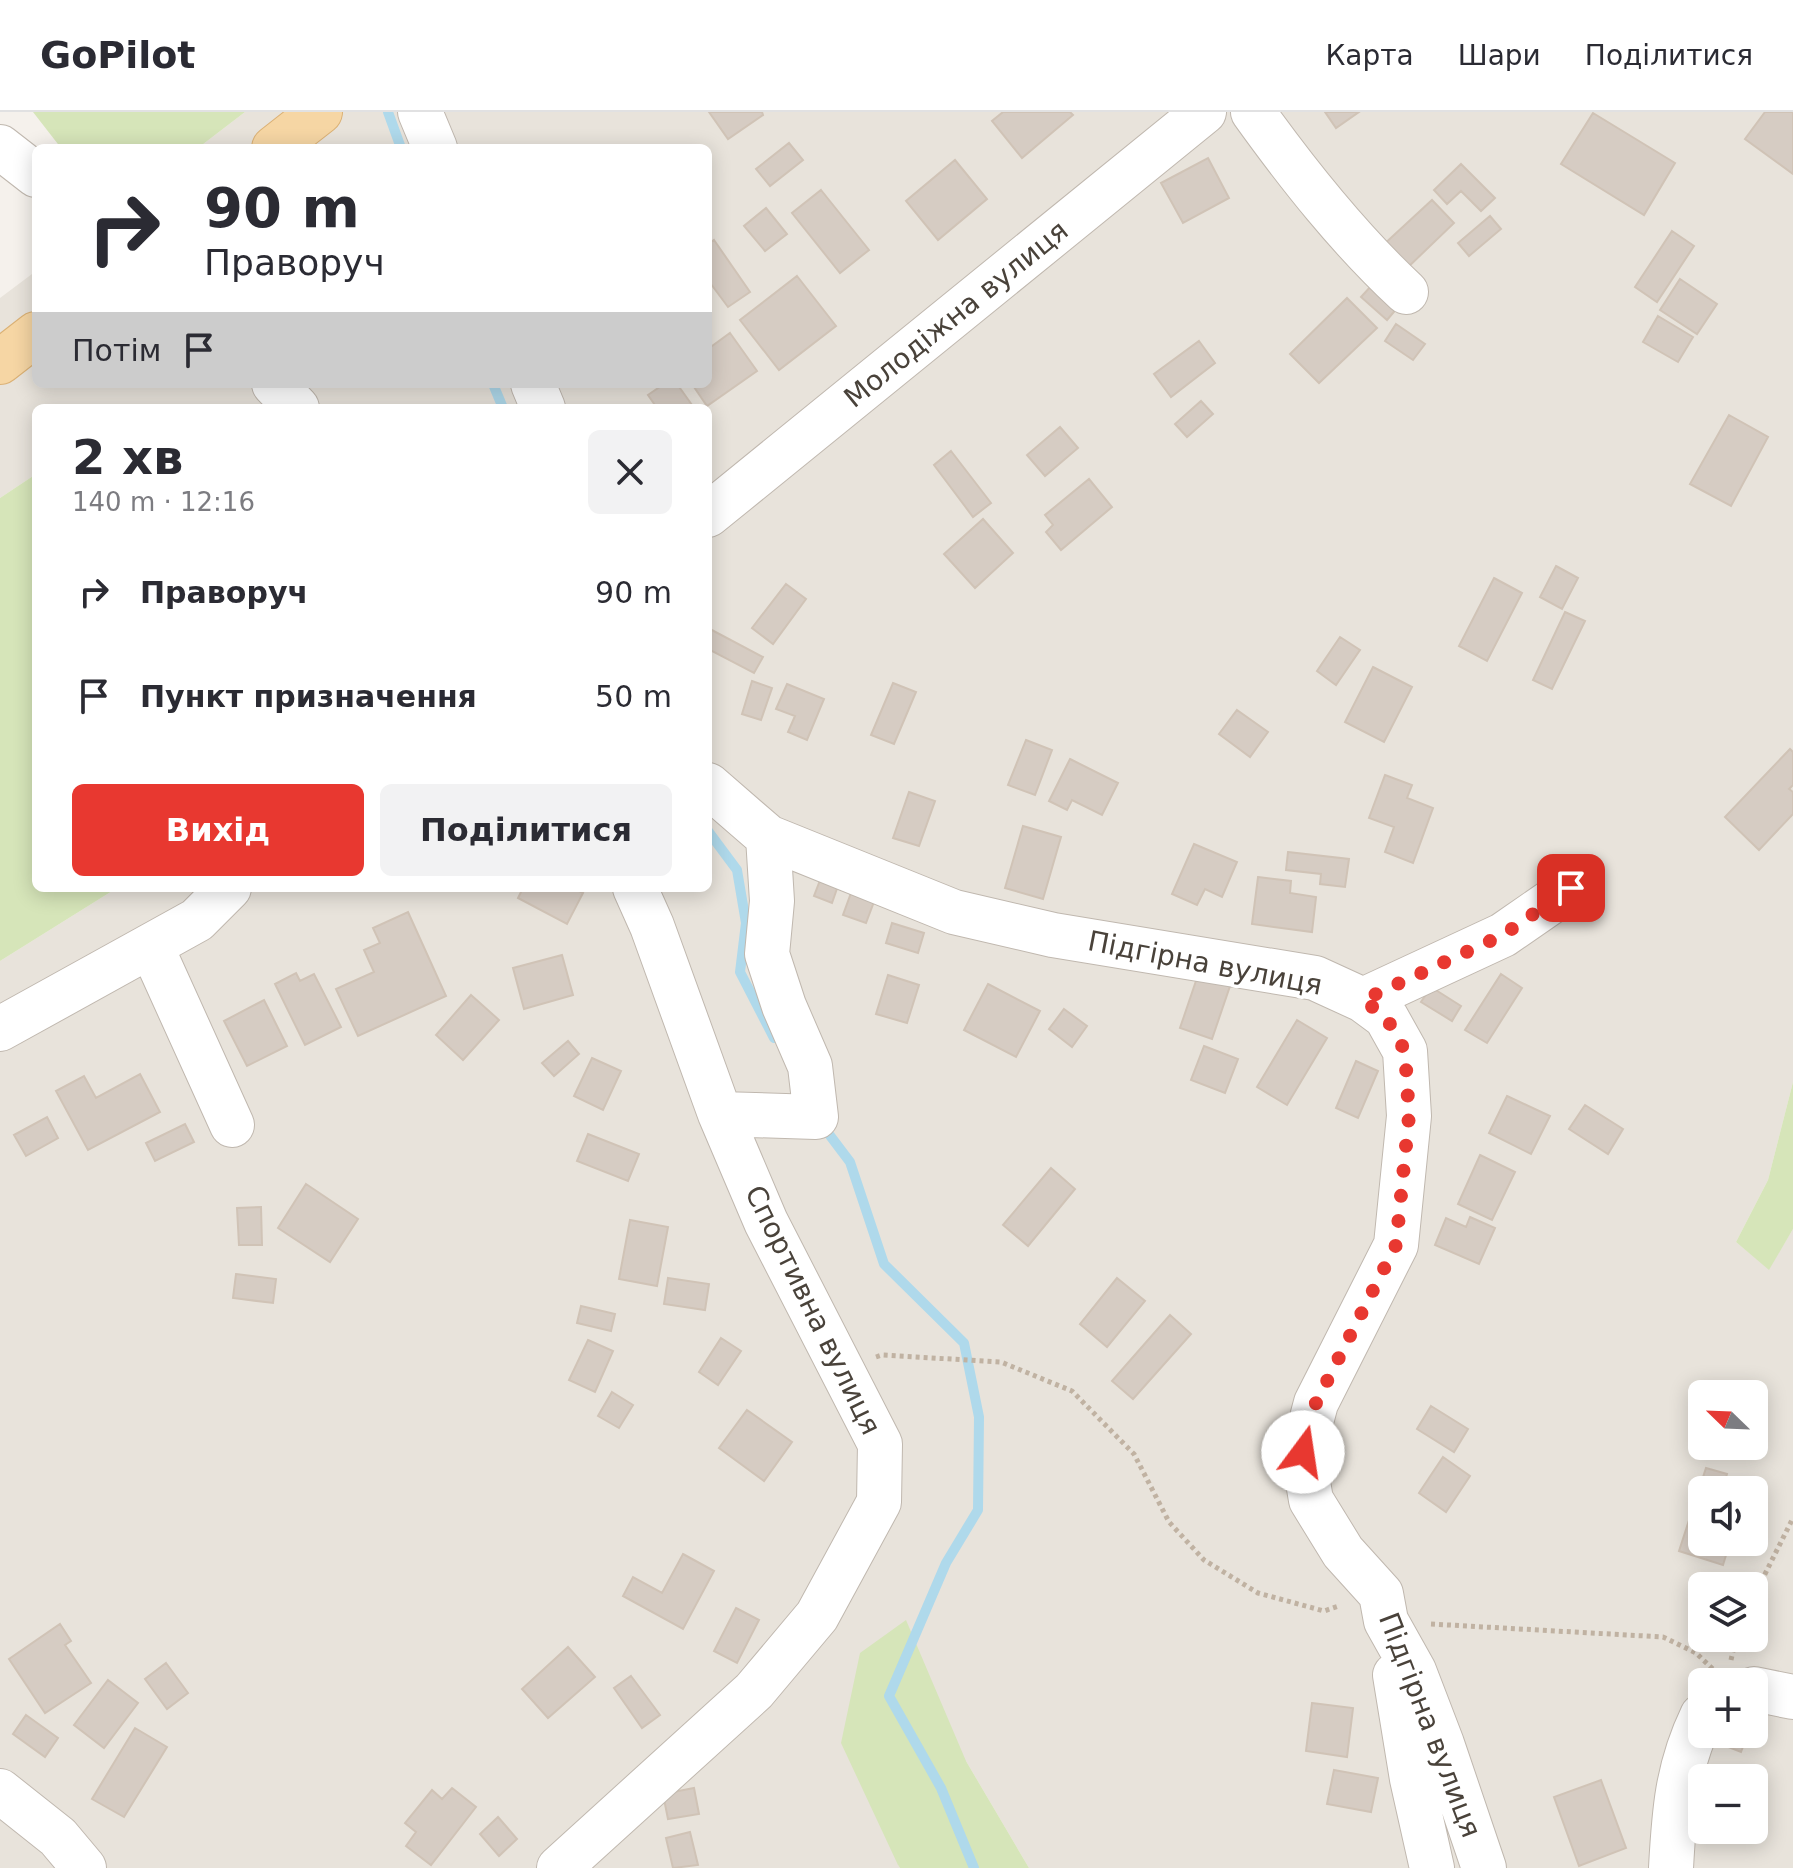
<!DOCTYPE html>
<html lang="uk">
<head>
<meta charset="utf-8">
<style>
  :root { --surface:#fff; --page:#f2f2f3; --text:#2b2b33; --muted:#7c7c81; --line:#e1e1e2; --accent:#e83830 }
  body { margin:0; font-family:"DejaVu Sans",sans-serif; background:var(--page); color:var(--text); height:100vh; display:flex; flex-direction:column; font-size:30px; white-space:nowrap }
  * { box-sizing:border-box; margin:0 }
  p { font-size:26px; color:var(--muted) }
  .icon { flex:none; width:44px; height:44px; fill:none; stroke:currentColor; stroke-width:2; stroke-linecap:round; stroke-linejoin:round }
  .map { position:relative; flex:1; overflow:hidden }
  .drawer { position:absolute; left:32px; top:292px; width:680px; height:488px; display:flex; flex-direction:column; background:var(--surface); border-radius:12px; box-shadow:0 4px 20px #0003 }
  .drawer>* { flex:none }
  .hud { position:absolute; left:32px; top:32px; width:680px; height:244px; border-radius:12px; box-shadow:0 4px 20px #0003; background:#fff; color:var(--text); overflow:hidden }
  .needle { width:52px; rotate:293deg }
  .tools { position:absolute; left:1688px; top:1268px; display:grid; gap:16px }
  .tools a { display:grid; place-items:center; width:80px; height:80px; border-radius:12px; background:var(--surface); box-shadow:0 4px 20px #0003; font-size:40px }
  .pin { position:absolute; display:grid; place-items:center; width:68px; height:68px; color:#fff; margin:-34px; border-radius:16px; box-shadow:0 4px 12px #0006 }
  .me { position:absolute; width:88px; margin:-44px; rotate:14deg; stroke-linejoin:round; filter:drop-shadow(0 0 6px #0008) }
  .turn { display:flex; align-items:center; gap:28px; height:168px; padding:0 40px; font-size:36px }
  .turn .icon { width:104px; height:104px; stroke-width:2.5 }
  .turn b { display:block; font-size:56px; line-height:68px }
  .then { display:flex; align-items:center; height:76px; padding:0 40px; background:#0003; gap:16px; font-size:30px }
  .round { display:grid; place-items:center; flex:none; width:84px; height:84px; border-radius:12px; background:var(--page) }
  .overview { display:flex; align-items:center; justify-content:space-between; height:136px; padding:0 40px }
  h1 { font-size:48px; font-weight:700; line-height:60px }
  .button { display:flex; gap:16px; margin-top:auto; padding:16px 40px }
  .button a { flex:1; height:92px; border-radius:12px; background:var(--accent); color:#fff; font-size:32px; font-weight:700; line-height:92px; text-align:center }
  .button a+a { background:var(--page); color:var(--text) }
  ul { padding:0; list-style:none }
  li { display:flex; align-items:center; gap:24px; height:104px; padding:0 40px }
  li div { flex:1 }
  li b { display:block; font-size:30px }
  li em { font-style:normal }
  header { display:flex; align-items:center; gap:48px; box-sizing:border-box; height:112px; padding:0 40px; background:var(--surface); border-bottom:2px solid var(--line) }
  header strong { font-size:38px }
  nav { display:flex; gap:44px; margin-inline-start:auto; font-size:28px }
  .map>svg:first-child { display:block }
  .residential { fill:#e8e3db; fill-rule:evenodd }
  .green { fill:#d6e5b9 }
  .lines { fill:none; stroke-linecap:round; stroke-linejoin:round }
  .stream { stroke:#afd9eb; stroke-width:10 }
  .building { fill:#d6ccc3; stroke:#d0c3b6; stroke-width:2 }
  .minor-casing { stroke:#c0b8af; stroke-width:46 }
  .major-casing { stroke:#dbb175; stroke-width:46 }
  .path { stroke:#c0b2a2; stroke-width:5; stroke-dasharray:4 4; stroke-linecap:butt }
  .minor { stroke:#fff; stroke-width:44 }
  .major { stroke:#f6d6a4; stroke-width:44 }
  .route { stroke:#e83830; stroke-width:14; stroke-dasharray:0 25.2 }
  .labels { text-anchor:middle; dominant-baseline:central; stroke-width:7; stroke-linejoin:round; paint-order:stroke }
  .street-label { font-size:28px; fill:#49423a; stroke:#fff }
</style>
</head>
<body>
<header>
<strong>GoPilot</strong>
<nav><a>Карта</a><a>Шари</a><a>Поділитися</a></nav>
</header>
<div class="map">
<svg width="1793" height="1756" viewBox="0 0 1793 1756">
  <rect width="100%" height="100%" fill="#f5f1ec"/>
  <path class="residential" d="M245 0H1793V970L1768 1068 1736 1130 1769 1157 1793 1117V1756H1029L966 1649 898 1753 900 1756H0V849L117 776H708V296H36V362L0 386V186L36 159V272H708V36H198ZM1702 1282H1754V1334H1702ZM1702 1378H1754V1430H1702ZM1702 1474H1754V1526H1702ZM1702 1570H1754V1622H1702ZM1702 1666H1754V1718H1702Z"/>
  <path class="green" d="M33 0H245L198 36H61Z
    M36 362V776H117L0 849V386Z
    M1793 970V1117L1769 1158 1736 1130 1768 1068Z
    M906 1508 966 1649 1029 1756H900L898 1753 841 1631 860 1541Z"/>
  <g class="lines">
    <path class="stream" d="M388 0 401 36
      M493 272 503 296
      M708 719 737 758 746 811 740 860 774 926
      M822 1013 850 1050 884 1152 964 1231 979 1305 978 1398 946 1451 889 1584 941 1676 974 1756"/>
  </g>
  <path class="building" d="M709 0H762L763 3 728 27Z
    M1003 0H1070L1073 3 1022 46 992 9Z
    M1325 0H1359L1336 16Z
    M1765 0H1793V62L1745 27Z
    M1593 1 1675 51 1644 103 1561 52Z
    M789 31 803 48 770 74 756 57Z
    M1208 46 1229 86 1183 111 1161 71Z
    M955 48 987 87 938 128 906 89Z
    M1461 52 1495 86 1481 99 1461 79 1447 92 1434 78Z
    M821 78 869 138 840 161 792 101Z
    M1432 88 1454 111 1404 159 1381 135Z
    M766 96 787 122 765 139 744 114Z
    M1490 104 1501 117 1469 144 1458 131Z
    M1672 119 1694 134 1657 190 1635 175Z
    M714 128 750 180 728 195 708 168V132Z
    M797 164 836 214 779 258 740 208Z
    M1680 167 1717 192 1697 222 1660 198Z
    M1373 172 1398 195 1387 208 1361 185Z
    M1347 186 1377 216 1319 271 1290 242Z
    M1658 204 1693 225 1678 250 1643 230Z
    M1396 212 1425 232 1413 248 1385 229Z
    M730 221 757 259 707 294 692 272H708V237Z
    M1199 229 1215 251 1171 285 1154 262Z
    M664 272H677L692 293 688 296H657L648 283Z
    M1201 289 1213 302 1187 325 1175 312Z
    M1729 303 1768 325 1731 394 1690 372Z
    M1060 315 1078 336 1045 364 1027 343Z
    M951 339 991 391 973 405 934 353Z
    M1089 367 1112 395 1061 438 1046 420 1053 413 1045 403Z
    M983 407 1013 441 975 476 944 442Z
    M1556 454 1578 466 1562 497 1540 485Z
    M1494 466 1522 481 1487 549 1459 534Z
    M786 472 806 487 773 532 752 516Z
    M1565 500 1585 509 1552 577 1533 568Z
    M708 516 763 545 754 561 708 537Z
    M1340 525 1360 538 1336 573 1317 559Z
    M1373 555 1412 575 1384 630 1345 610Z
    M752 569 772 576 761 608 742 602Z
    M893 571 916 580 894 632 871 623Z
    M787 572 824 587 807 628 788 620 795 604 776 597Z
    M1237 598 1268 620 1250 645 1219 622Z
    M1026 628 1052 638 1035 683 1008 673Z
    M1790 637 1793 640V673L1789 677 1793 680V702L1759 738 1725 705Z
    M1070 647 1118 671 1102 703 1072 688 1067 698 1049 689Z
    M1385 663 1412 673 1407 686 1433 696 1413 751 1385 740 1394 715 1369 706Z
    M909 680 935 689 919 734 893 726Z
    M1023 714 1061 725 1043 787 1005 776Z
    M1194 732 1237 750 1222 785 1205 777 1197 793 1172 782Z
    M1288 740 1349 747 1345 775 1320 772 1321 762 1286 758Z
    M824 758 841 765 832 791 814 784Z
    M1258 765 1291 769 1290 781 1316 785 1312 820 1252 812Z
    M855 770 878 779 866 811 843 803Z
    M523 776H573L583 781 567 812 518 786Z
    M408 800 446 884 358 924 336 877 374 860 364 838 380 831 373 816Z
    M892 811 924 821 918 841 886 831Z
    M562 843 573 883 524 897 513 856Z
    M296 861 300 869 314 862 341 915 305 933 275 872Z
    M1501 862 1522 876 1487 931 1465 918Z
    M888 863 919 873 907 911 876 902Z
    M1198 863 1230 874 1212 927 1180 916Z
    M988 872 1040 899 1016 945 964 918Z
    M1431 875 1461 894 1452 909 1421 890Z
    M471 883 499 908 463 948 436 923Z
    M264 888 287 934 247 954 224 909Z
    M1064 897 1087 914 1072 935 1049 917Z
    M1297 908 1327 926 1287 993 1257 975Z
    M568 929 579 942 554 964 542 951Z
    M1204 934 1238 947 1225 981 1191 968Z
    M592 946 621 959 603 998 574 984Z
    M1356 949 1378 959 1358 1006 1336 996Z
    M140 962 160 1000 88 1038 56 979 84 964 96 986Z
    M1507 984 1550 1004 1531 1042 1489 1021Z
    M1585 993 1623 1017 1608 1042 1569 1017Z
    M47 1005 58 1026 26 1044 14 1023Z
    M185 1012 194 1030 155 1049 146 1031Z
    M588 1022 639 1042 628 1069 577 1049Z
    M1480 1043 1515 1060 1492 1108 1458 1092Z
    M1051 1056 1075 1077 1028 1134 1003 1113Z
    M306 1072 358 1107 330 1150 278 1116Z
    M261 1095 262 1133H239L237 1096Z
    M1470 1105 1495 1116 1479 1152 1435 1133 1446 1106 1466 1115Z
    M630 1108 668 1115 657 1174 619 1167Z
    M236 1162 276 1167 273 1191 233 1186Z
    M668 1166 709 1172 705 1198 664 1192Z
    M1117 1166 1145 1189 1107 1235 1080 1212Z
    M581 1194 615 1202 611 1219 577 1211Z
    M1170 1203 1191 1222 1133 1287 1112 1269Z
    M721 1226 741 1239 718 1273 699 1260Z
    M588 1228 613 1239 595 1280 569 1268Z
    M612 1280 633 1293 619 1316 598 1304Z
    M1431 1294 1468 1317 1454 1340 1417 1317Z
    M747 1298 792 1330 764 1369 719 1336Z
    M1443 1345 1470 1364 1446 1400 1419 1381Z
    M1706 1356 1727 1362 1722 1378H1702V1430H1730L1723 1453 1679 1439Z
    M683 1442 714 1459 683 1517 623 1484 633 1465 662 1481Z
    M736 1496 759 1508 737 1551 714 1539Z
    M60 1512 71 1529 65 1533 91 1571 45 1601 9 1547Z
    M568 1535 595 1565 548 1606 522 1577Z
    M166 1551 188 1581 167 1597 145 1567Z
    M631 1564 660 1603 642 1616 614 1576Z
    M108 1568 138 1591 104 1636 74 1613Z
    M1312 1591 1353 1596 1347 1645 1306 1639Z
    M26 1603 58 1626 45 1645 13 1622Z
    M135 1616 167 1635 124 1705 92 1687Z
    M1722 1622 1747 1624 1741 1640 1718 1631Z
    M1334 1658 1378 1666 1371 1700 1327 1692Z
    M1601 1668 1626 1736 1579 1754 1554 1685Z
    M452 1676 476 1695 431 1753 406 1734 416 1720 405 1711 432 1678 442 1687Z
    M694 1676 699 1702 668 1707 663 1682Z
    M498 1705 517 1727 499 1744 480 1722Z
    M690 1720 698 1753 673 1756 666 1726Z"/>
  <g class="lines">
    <g class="minor-casing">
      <path id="minor" d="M420 0 435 36
        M1253 0C1299 64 1348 126 1406 180
        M0 35 36 63
        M274 272 297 296
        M533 272 543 296
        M708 403 1204 0
        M708 673 768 725 954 800 1053 823 1315 866 1363 888 1386 905 1405 939 1409 1004 1396 1133 1316 1291 1303 1340 1311 1388 1343 1440 1381 1482 1386 1509 1414 1559 1442 1632 1484 1756
        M151 834 232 1013
        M1363 888 1503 823 1571 776
        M0 917 197 808 229 776
        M720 1002 816 1005 810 954 784 894 767 842 772 789 768 725
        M1395 1563 1412 1667 1432 1756
        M1754 1577 1793 1585
        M0 1679 58 1725 84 1756
        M559 1756 754 1579 817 1504 879 1390 880 1332 766 1110 720 1002 652 814 635 776
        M1671 1756C1674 1700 1677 1656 1702 1604"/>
    </g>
    <g class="major-casing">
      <path id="major" d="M274 36 320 0
        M0 250 36 222"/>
    </g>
    <path class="path" d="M876 1245 882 1243 1001 1250 1072 1279 1134 1342 1169 1410 1204 1448 1258 1481 1324 1499 1339 1494
      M1754 1484 1793 1406
      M1431 1512 1663 1525 1696 1541 1720 1564
      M1731 1548 1736 1526"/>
    <use href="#minor" class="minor"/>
    <use href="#major" class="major"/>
  </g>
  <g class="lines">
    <path class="route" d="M1303 1340 1316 1291 1396 1133 1409 1004 1405 939 1386 905 1363 888 1503 823 1571 776"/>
  </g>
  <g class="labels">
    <g class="street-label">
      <text transform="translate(956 202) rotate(-39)">Молодіжна вулиця</text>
      <text transform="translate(1205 851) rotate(11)">Підгірна вулиця</text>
      <text transform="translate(813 1198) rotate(64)">Спортивна вулиця</text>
      <text transform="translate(1430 1613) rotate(69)">Підгірна вулиця</text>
    </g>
  </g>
</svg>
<div class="tools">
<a><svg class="needle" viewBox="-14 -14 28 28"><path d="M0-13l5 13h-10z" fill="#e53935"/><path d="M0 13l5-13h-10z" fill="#7c7c81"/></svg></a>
<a><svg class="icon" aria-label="sound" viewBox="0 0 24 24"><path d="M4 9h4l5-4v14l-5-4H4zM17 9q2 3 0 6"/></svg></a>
<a><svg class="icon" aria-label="layers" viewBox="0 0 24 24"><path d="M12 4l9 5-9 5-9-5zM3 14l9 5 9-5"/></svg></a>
<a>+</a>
<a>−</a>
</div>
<div class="pin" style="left:1571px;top:776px;background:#d93025"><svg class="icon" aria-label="arrive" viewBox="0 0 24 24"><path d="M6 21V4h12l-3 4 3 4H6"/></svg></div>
<svg class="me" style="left:1303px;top:1340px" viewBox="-20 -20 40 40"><circle r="19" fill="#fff"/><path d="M0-13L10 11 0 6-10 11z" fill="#e83830"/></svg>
<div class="hud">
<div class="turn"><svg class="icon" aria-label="right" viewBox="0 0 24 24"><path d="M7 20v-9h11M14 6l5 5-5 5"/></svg><div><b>90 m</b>Праворуч</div></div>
<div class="then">Потім<svg class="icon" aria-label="arrive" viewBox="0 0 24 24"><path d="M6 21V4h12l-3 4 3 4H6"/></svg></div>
</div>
<section class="drawer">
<div class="overview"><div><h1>2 хв</h1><p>140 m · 12:16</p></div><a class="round"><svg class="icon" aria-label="close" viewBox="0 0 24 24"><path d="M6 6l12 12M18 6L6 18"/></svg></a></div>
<ul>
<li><svg class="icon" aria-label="right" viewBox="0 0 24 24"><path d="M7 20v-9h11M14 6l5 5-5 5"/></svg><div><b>Праворуч</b></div><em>90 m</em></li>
<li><svg class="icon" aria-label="arrive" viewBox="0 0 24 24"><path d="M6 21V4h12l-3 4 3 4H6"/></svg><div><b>Пункт призначення</b></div><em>50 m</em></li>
</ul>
<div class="button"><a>Вихід</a><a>Поділитися</a></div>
</section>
</div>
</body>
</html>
